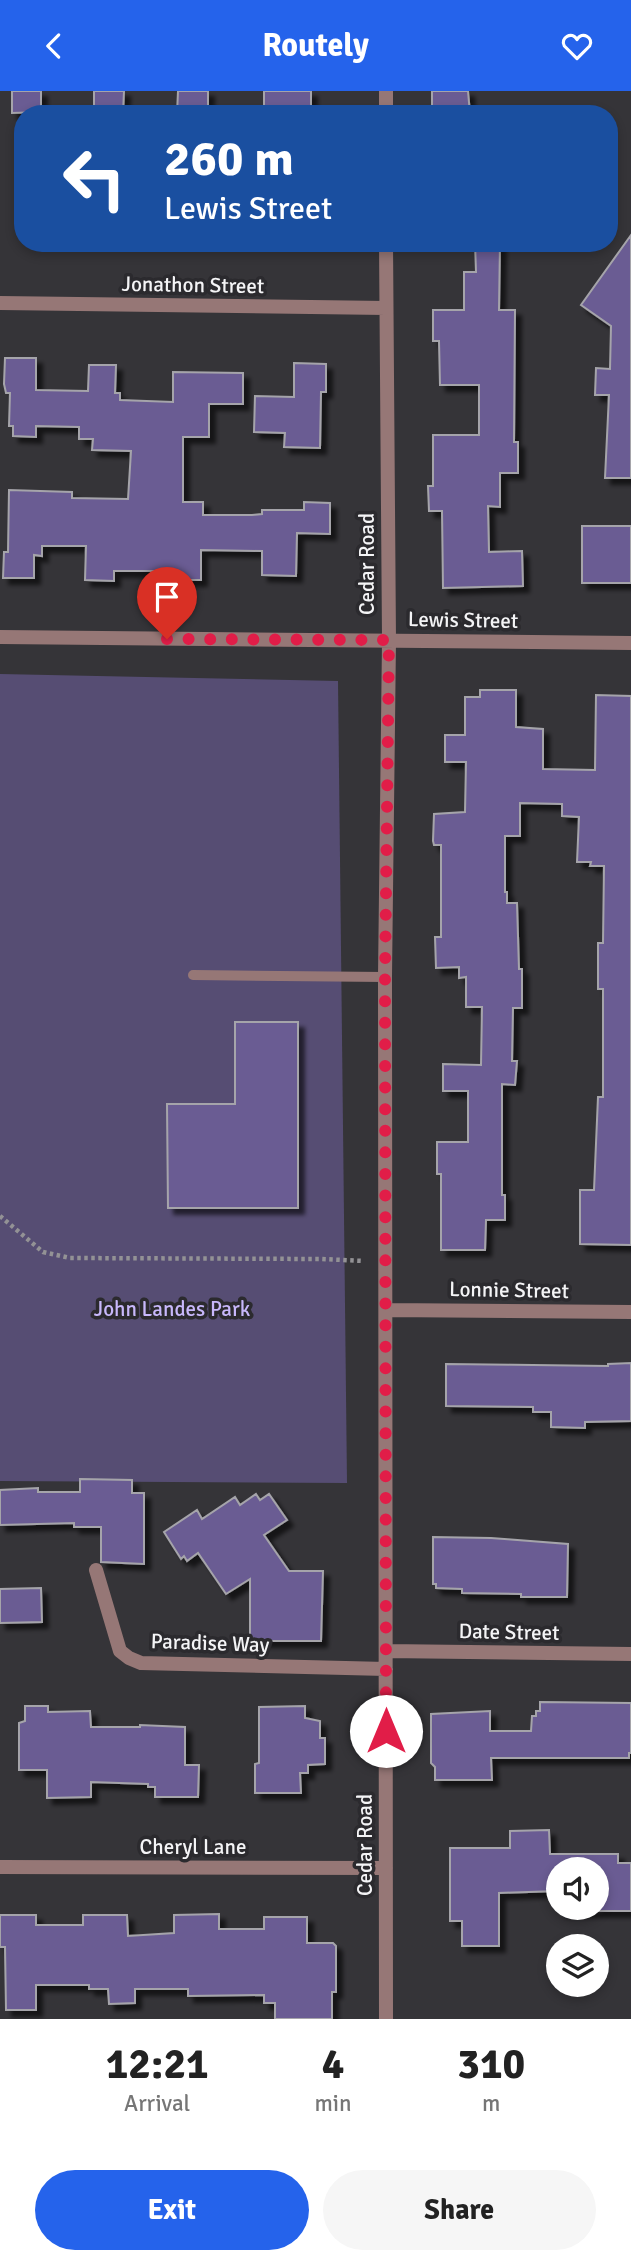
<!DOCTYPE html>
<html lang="en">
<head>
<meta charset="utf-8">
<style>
  :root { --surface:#fff; --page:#f6f6f6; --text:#222; --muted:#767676; --accent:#2563eb }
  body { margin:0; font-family:Signika,sans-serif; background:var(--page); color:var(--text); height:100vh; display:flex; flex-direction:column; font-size:26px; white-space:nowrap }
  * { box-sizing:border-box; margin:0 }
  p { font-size:23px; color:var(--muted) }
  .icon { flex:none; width:38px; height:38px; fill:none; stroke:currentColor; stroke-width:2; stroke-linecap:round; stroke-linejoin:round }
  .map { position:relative; height:1928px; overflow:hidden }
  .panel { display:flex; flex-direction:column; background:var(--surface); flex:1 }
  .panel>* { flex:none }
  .top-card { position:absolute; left:14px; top:14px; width:604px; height:147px; border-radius:28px; box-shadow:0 4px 10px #0003; background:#1a4fa0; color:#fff; overflow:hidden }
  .controls { position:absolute; left:546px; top:1766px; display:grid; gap:14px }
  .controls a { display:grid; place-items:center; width:63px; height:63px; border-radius:50%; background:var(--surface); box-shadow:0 4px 10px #0003; font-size:35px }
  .pin { position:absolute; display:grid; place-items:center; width:60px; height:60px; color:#fff; margin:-72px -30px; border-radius:50% 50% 50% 0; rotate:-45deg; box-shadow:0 0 7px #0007 }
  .pin .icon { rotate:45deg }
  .me { position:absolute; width:77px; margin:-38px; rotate:0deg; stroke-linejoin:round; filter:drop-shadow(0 0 5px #0008) }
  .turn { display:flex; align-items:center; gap:24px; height:147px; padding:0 35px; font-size:32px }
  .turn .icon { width:91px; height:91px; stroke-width:2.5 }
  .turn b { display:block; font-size:49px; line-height:60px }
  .eta { display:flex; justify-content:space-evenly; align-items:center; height:119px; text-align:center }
  .eta b { font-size:42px; font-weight:700; line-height:49px }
  .cta { display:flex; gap:14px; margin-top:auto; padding:14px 35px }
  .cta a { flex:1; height:80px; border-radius:42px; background:var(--accent); color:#fff; font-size:28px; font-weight:700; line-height:80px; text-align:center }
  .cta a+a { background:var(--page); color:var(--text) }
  header { display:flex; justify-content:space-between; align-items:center; height:91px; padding:0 35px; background:var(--accent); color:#fff; font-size:32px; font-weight:700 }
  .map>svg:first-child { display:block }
  .green { fill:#564d73 }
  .building { fill:#6a5c93; stroke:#a5a4aa; stroke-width:2; filter:url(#shadow) }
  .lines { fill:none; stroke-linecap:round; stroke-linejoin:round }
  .path { stroke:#939295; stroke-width:4.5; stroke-dasharray:3.5 3.5; stroke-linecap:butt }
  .lane { stroke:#967776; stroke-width:10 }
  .street { stroke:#967776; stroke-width:14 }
  .route { stroke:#e11d48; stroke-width:12; stroke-dasharray:0 21.6 }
  .labels { text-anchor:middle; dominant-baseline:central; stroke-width:7; stroke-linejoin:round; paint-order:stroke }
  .street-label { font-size:21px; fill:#f4f4f6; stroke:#2b2a2e }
  .park-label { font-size:21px; fill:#c8b8fb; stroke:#2b2a2e }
</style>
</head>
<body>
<header><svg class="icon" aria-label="back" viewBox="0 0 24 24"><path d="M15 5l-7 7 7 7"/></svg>Routely<svg class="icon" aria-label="heart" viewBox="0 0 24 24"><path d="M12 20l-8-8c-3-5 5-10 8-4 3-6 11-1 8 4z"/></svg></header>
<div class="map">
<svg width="631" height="1928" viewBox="0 0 631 1928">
  <defs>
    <filter id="shadow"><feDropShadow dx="6" dy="6" stdDeviation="2" flood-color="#0009"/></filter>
  </defs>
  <rect width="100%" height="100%" fill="#353438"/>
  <path class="green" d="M0 583 338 590 347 1392 0 1390Z"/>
  <path class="building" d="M12 0H41V21L12 22Z
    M94 0H124L123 23H94Z
    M178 0H208V23H177Z
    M264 0H311V23H264Z
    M432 0H468L470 23H432Z
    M631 144V387H605L609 304H595L596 277 610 278 611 235 581 214Z
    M475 152H500L499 219H515L514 351H518V382H500V416L488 415 489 461 522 460 523 495 443 497 442 420H429L428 395H433V344H479V294H440L439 250H433V219H464V181H476Z
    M5 267H36V299L88 300 89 274H116L115 302H120V309L173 311V281L243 282V313H209V346H183V411H203V424H252L262 423V419H304V411L330 412V443L297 442 296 485 262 484V460L201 459V489H170V480H114V490L85 489 86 455H42V465L34 464V487H3L4 461H8L9 399 72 401V407L128 408 131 360 92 359 93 348H79V336L36 335V346L13 345V335H9L10 302H6L4 293Z
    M294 272 326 273V301H321L320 357 284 356 285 342 254 341 255 305 294 306Z
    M582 435H631V492H582Z
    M480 599H516V636L543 638V678L595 679 596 604 631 605V1154L580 1153V1099H594L598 1006H603V898H598V852H603L604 775H590L591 771H577L579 726 562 725V713L520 712V745H505V801H507V812H517L519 878H522V917H513L512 970H517L515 994 502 993V1104H505V1129H486L485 1159H441V1083H437V1051H468V1000H443V973L481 974 482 916H466V886L459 887V876L436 877 435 846H441V754H434L433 750 434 723 465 721 466 671H445V644H465V606H480Z
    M235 931H298V1117H168L167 1013H235Z
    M631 1272V1330L585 1331V1337L551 1336V1321H533V1316L446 1315V1273L608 1275V1273Z
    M80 1388 132 1389V1402H144V1473L101 1471V1436H74V1432L0 1434V1399L38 1397V1401H80Z
    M256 1403 260 1409 269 1403 287 1429 264 1444 289 1480H323L321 1550H250V1488L226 1503 198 1462 187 1470 184 1465 181 1468 164 1441 197 1419 202 1428 235 1406 240 1414Z
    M433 1446 491 1447 568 1453 567 1506H521V1503L462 1502V1498L436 1497V1493H433Z
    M41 1497 42 1531 0 1532V1498Z
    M540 1611 631 1612V1662H629V1667H491L492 1689H435V1676L431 1672V1623L490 1620V1640H531L532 1625H536V1620H540Z
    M25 1615H48V1621L90 1620 91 1636H140V1634L185 1636V1674H199L198 1706H155V1696H148V1693L91 1691V1706L47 1707V1679H19V1632L25 1630Z
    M305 1615V1627L320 1630V1647H325V1673L308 1674V1682H300L301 1702H255V1673L259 1672V1616Z
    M549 1739 550 1763H618V1772H631V1820H560V1816H597V1778H558V1800L499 1802V1855H462V1830H450V1757H510V1740Z
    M219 1823V1838H264V1826H307V1852H333L336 1855V1901H332V1928H275V1912H264V1904L188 1905V1898H135V1912L109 1913 108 1898H89V1894H36V1919H6L5 1856H0V1824H36V1834H83V1824H127L128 1845 174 1842V1824Z"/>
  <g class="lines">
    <path class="path" d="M0 1125 43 1161 70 1167 322 1168 364 1170"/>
    <path class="lane" d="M193 884 385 886"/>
    <path class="street" d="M386 0V23
      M386 152 389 549 385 886 386 1928
      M0 212 386 217
      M0 546 631 552
      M386 1219 631 1221
      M96 1479 120 1560 129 1567 141 1572 386 1578
      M386 1560 631 1563
      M0 1776 386 1777"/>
  </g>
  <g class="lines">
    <path class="route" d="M167 548 389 549 385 886 386 1640"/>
  </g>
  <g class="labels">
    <g class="street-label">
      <text transform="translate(193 194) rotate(1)">Jonathon Street</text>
      <text transform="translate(367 473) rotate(-90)">Cedar Road</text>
      <text transform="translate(463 529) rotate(1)">Lewis Street</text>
      <text transform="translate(509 1199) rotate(1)">Lonnie Street</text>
      <text transform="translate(509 1541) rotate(1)">Date Street</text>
      <text transform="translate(210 1552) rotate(2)">Paradise Way</text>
      <text transform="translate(365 1754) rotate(-90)">Cedar Road</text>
      <text x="193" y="1756">Cheryl Lane</text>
    </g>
    <g class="park-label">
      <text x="172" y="1218">John Landes Park</text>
    </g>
  </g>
</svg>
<div class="controls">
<a><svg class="icon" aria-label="sound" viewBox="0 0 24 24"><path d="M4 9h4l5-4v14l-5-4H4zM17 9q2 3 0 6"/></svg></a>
<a><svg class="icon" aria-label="layers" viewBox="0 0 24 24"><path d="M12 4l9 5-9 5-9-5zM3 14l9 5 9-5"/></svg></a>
</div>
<div class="pin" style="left:167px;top:548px;background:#d93025"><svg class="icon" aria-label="arrive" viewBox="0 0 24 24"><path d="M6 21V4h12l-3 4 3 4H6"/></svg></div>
<svg class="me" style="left:386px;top:1640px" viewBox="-20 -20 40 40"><circle r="19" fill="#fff"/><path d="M0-13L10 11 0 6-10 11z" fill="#e11d48"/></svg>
<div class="top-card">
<div class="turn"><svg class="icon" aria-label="left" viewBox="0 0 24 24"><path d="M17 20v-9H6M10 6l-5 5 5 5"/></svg><div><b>260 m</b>Lewis Street</div></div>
</div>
</div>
<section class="panel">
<div class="eta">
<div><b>12:21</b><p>Arrival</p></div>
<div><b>4</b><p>min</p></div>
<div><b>310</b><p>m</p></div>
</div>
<div class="cta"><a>Exit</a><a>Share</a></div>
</section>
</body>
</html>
